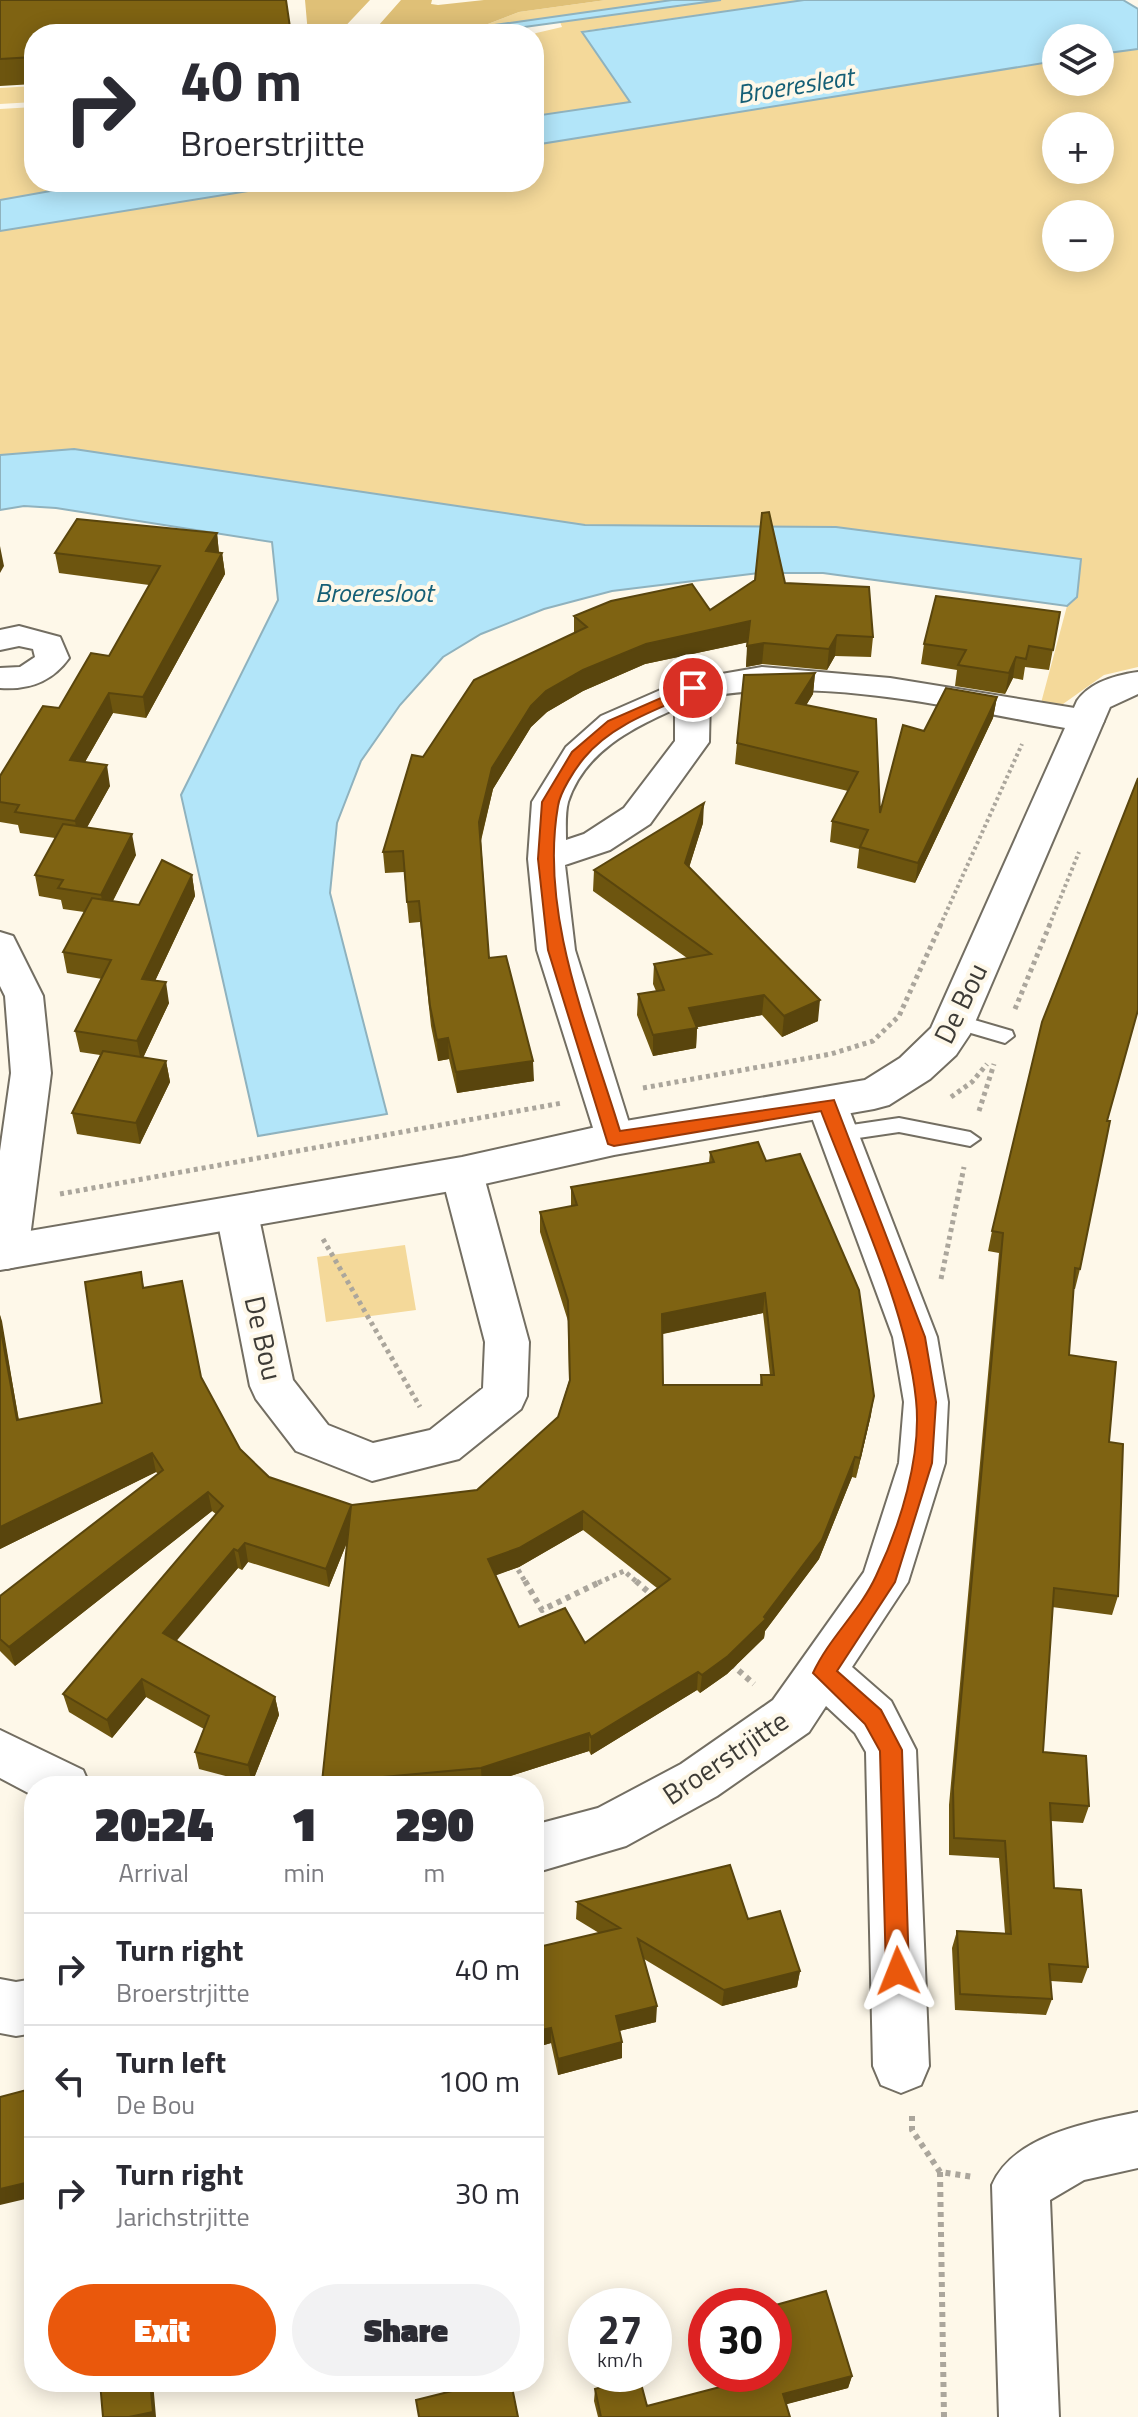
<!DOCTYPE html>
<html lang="en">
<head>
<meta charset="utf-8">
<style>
  :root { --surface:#fff; --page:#f2f2f3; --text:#2b2b33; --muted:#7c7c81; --line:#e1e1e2; --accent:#ea580c }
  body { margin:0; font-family:"Titillium Web",sans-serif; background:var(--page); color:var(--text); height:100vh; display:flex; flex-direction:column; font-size:30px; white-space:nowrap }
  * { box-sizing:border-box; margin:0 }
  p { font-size:26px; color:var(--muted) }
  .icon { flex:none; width:44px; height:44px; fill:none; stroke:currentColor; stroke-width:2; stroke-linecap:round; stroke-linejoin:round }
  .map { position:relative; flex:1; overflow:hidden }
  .details { position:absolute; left:24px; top:1776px; width:520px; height:616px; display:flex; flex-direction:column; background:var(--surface); border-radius:32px; box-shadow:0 4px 20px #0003 }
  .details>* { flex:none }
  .hud { position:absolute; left:24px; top:24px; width:520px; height:168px; border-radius:32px; box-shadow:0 4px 20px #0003; background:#fff; color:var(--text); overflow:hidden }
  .tools { position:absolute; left:1042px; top:24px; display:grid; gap:16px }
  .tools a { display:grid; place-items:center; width:72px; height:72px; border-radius:50%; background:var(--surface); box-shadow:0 4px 20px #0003; font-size:40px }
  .speed { position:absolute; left:568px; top:2288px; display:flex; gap:16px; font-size:40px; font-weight:700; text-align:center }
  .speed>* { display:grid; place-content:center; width:104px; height:104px; border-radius:50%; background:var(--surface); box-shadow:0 4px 20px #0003; line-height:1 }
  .speed small { font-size:20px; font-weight:400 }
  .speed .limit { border:12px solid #d22; background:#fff; color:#111 }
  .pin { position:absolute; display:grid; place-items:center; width:68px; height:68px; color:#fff; margin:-34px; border:4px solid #fff; border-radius:50%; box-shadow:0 2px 8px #0007 }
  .me { position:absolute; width:88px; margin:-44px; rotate:358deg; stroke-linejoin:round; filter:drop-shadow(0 0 6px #0008) }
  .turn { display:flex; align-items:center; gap:28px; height:168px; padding:0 24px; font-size:36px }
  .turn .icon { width:104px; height:104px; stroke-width:2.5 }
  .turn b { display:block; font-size:56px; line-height:68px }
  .eta { display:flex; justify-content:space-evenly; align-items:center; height:136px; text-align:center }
  .eta b { font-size:48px; font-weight:800; line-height:56px }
  .cta { display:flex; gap:16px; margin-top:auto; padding:16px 24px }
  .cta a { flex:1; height:92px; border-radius:48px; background:var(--accent); color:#fff; font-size:32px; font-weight:800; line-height:92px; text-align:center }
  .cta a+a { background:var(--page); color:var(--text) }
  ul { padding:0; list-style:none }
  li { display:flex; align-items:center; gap:24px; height:112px; padding:0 24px; border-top:2px solid var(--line) }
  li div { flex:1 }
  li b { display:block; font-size:30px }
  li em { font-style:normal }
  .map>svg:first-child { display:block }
  .green { fill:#f4d99a; fill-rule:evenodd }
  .forest { fill:#dfc077 }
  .water { fill:#b2e5f9; stroke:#8fb2be; stroke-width:2 }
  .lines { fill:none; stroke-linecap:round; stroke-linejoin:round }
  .service-casing { stroke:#736e62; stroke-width:4 }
  .minor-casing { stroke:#736e62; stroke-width:4 }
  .tertiary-casing { stroke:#736e62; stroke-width:4 }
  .path-far2 { stroke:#aba69c; stroke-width:4; stroke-dasharray:3 3; stroke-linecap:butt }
  .path-far1 { stroke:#aba69c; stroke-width:5; stroke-dasharray:4 4; stroke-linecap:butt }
  .path { stroke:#aba69c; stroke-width:6; stroke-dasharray:5 5; stroke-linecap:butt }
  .service { fill:#fff; fill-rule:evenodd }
  .minor { fill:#fff; fill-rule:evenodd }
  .tertiary { fill:#fff; fill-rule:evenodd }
  .wall { fill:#6d550f; fill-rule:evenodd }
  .shaded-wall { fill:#59450d }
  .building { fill:#7f6312; stroke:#59450d; stroke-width:2; fill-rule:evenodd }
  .route { fill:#ea580c; stroke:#983908; stroke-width:2 }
  .labels { text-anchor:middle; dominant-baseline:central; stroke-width:8; stroke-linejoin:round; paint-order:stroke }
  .far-water-label { font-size:26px; font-style:italic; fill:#155f76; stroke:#fef8e9 }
  .street-label { font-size:28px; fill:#3d3b36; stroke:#fef8e9 }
</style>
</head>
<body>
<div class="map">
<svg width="1138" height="2417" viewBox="0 0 1138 2417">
  <rect width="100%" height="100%" fill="#fef8e9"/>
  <path class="green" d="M606 0H672L480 27 519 12Z
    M721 0H804L583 31 630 102 534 116 532 34 562 27 560 22Z
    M1138 49V667L1104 675 1063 704 1041 703 1067 606 1077 597 1080 559 836 527 585 525 74 449 0 455V231L304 182H534V145L1056 61V82H1100V54ZM1056 126H1100V170H1056ZM1056 214H1100V258H1056Z
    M34 86V102L0 104V88Z
    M34 107V182H101L0 200V109Z
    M405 1245 416 1310 326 1322 317 1257Z"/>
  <path class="forest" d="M305 0H370L338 34H308Z
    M401 0H432L431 4 438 5 484 0H606L519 12 480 27 431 34H371Z"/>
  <path class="water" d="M672 0H721L474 34H431Z
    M804 0H1123L1138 9V49L1100 54V38H1056V61L534 145V116L630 102 582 32Z
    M101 182H304L0 231V200Z
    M74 449 585 525 836 527 1081 559 1077 597 1067 606 823 573H759L612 591 544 609 481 634 443 657 400 705 361 761 337 823 330 893 387 1114 258 1136 181 795 278 600 272 542 56 508 24 506 0 510V455Z"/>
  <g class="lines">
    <g class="service-casing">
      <path id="service" d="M954 1014 1012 1031 1014 1036 1005 1043 947 1026 945 1021 947 1016Z
        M899 1118 970 1132 980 1139 970 1146 899 1132 838 1141 828 1134 838 1127Z"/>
    </g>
    <g class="minor-casing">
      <path id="minor" d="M19 626 60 637 69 658C52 682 29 690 0 688V668L20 667 35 657 33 649 19 646 0 650V630Z
        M762 667 890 678 1087 710 1099 713 1104 721 1099 729 1087 732C965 711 834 676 710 696L709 742 650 824 610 850 565 865 575 950 634 1139 628 1150 614 1154 600 1150 537 950 528 859 532 802 566 747 601 716 681 681ZM675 709V741L624 808 584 834 566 840C566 828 565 813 568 802 584 752 632 728 675 709Z
        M0 932 13 936 43 996 51 1073 28 1253 22 1265 7 1269 0 1267V1151L11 1073 5 996 0 986Z
        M827 1089 841 1094 847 1104 937 1337 948 1402 945 1463 908 1582 852 1667 891 1701 916 1750 929 2066 921 2085 901 2093 881 2085 873 2066 866 1752 855 1733 826 1706 809 1732 717 1796 626 1846 534 1873V1825L598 1808 681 1764 773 1700 864 1572 899 1463 904 1402 893 1337 807 1104 813 1094Z
        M462 1158 477 1162 483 1173 529 1342 527 1396 521 1409 459 1459 372 1481 296 1451 256 1399 250 1386 216 1213 222 1202 237 1197 252 1202 258 1213 293 1380 328 1425 373 1443 430 1430 483 1388 485 1342 441 1173 447 1162Z
        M0 1730 83 1770 90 1786H34V1796L0 1778Z
        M0 1979 16 1982 34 1979V2033L16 2036 0 2033Z
        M1138 2112V2168L1084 2180 1050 2200 1059 2417H999L992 2185C1013 2135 1090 2122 1138 2112Z"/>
    </g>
    <g class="tertiary-casing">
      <path id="tertiary" d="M1138 672V694L1110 707 970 1034 956 1055 930 1079 889 1105 874 1109 614 1155 462 1189 0 1270V1236L462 1157 614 1123 865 1080 900 1058 931 1028 1077 701C1090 682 1116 675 1138 672Z"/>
    </g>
    <path class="path-far2" d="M940 926 1022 744
      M1049 926 1079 852"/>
    <path class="path-far1" d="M1015 1009 1050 924
      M643 1088 831 1054 873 1041 899 1016 941 924
      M951 1097 972 1082 987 1064
      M979 1111 994 1064
      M60 1194 562 1103
      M323 1239 420 1407
      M941 1279 964 1167
      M514 1563 526 1583
      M598 1583 624 1571 638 1583"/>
    <path class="path" d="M525 1581 542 1610 602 1581
      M636 1581 654 1597
      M731 1664 754 1684
      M912 2116V2130L940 2172 973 2177
      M940 2172 944 2417"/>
    <use href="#service" class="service"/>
    <use href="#minor" class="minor"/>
    <use href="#tertiary" class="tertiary"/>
  </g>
  <path class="wall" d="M0 0 34 34V84L0 86Z
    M217 533 219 553H222L225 574 146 718 113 713 85 762 110 786 87 827 136 855 113 901 139 905 192 875 195 896 155 981 169 1003 143 1058 166 1061 170 1082 140 1144 77 1134 72 1113 100 1055 80 1052 75 1031 102 979 67 973 63 952 84 912 63 909 61 900 39 896 35 875 55 838 20 833 18 825 0 822V776L59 708 109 656 149 585 59 573 55 553Z
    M785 583 873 637 871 657 835 656 827 670 762 664 746 667 748 642 645 664 583 691 547 712 531 727 493 789 481 841 489 958 534 1081 457 1093 449 1059 438 1061 431 1026 420 922 409 923 404 872 385 873 383 852 423 757 574 633V616L710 610Z
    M1060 612 1049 670 1025 667 1023 680 1013 678 1005 694 955 686 957 670 921 664 924 644Z
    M815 673 813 694 806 705 876 719 880 813 924 731 997 697 993 718 915 883 857 868 859 849 830 842 832 821 848 791 735 764 737 743Z
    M703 823 689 867 818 1021 782 1037 762 1015 697 1027 696 1048 653 1056 637 1015 638 994 656 991 653 984 654 964 687 958 593 891 594 870Z
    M1108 1121 1080 1269 1075 1289H1073L1069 1355 1109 1442 1118 1596 1112 1615 1052 1607 1043 1752 1089 1806 1083 1823 1051 1821 1054 1888 1088 1967 1082 1983 1051 1981 1052 1999 1046 2015 955 2010 952 1948 957 1931 1005 1933 999 1858 949 1855V1805L999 1253 988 1251 992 1231Z
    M710 1152 871 1415 856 1478 852 1477 819 1559 765 1631 764 1638 727 1674 700 1693 697 1690 591 1755 589 1751 482 1785 322 1786V1782L348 1540 329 1587 248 1562 242 1570 238 1568 176 1640 275 1697 279 1715 252 1783 199 1769 195 1752 204 1729 146 1697 112 1738 69 1712 63 1694 216 1514 212 1511 15 1666 0 1651V1596L158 1474 156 1472 0 1549V1315L19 1420 102 1403 141 1272 144 1288 201 1378 240 1449 269 1477 352 1505 477 1490 558 1417 569 1381 568 1321 540 1232V1212L571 1207V1187L709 1163ZM763 1313 770 1375H761L760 1385H663V1334ZM583 1530 657 1588 585 1643 519 1627 495 1575 519 1567Z
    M577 1902 748 1919 800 1971 797 1987 722 2006 644 1959 656 2022 619 2031 622 2042V2058L558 2075 551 2043 537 2047 534 2034V1948L599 1933 576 1919Z
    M740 2374 852 2376 848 2388 786 2404 790 2417H598L594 2401 595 2389 647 2406 742 2382Z"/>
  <path class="shaded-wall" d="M217 533 219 554 206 551Z
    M0 546 4 566 0 573Z
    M222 553 225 574 146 718 143 697Z
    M750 621 749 642 645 664 583 691 547 712 531 727 493 789 480 843 479 822 492 768 531 706 546 691 583 670 646 644Z
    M837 635 835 656 827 670 829 649Z
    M764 643 762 664 746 667 747 646Z
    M1016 657 1013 678 1005 694 1009 673Z
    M815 673 813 694 795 724 796 703Z
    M109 693 113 713 74 781 70 760Z
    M997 697 993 718 915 883 918 863Z
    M107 765 110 786 79 842 75 821Z
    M704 803 703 823 684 884 685 863Z
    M132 834 136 855 105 916 101 895Z
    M192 875 195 896 146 1000 142 979Z
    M166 982 169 1003 141 1062 137 1041Z
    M764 995 762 1015 688 1029 689 1008Z
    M820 1000 818 1021 782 1037 784 1016Z
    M697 1028 696 1048 653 1056V1035Z
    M448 1038 449 1059 438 1061 437 1040Z
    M166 1061 170 1082 140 1144 136 1123Z
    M533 1061 534 1081 457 1093 456 1072Z
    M765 1293 763 1313 661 1334 662 1314Z
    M0 1315 2 1321 22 1440 17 1420 0 1325Z
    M874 1396 871 1415 856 1478 860 1458Z
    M152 1453 156 1472 0 1549V1527Z
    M855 1457 852 1477 819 1559 765 1631 764 1638 727 1674 700 1693 702 1675 764 1617Z
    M208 1492 212 1511 15 1666 9 1647Z
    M351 1506 354 1525 329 1587 326 1569Z
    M583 1511V1530L519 1567 489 1578 488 1559Z
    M245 1543 248 1562 242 1570 238 1551Z
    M234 1549 238 1568 168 1651 163 1633Z
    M698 1672 697 1690 591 1755V1737Z
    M142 1679 146 1697 112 1738 107 1720Z
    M275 1697 279 1715 252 1783 248 1765Z
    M589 1733V1751L482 1785 481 1768Z
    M800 1971 797 1987 722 2006 724 1990Z
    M657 2006 656 2022 615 2032 616 2016Z
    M551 2028V2043L537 2047V2031Z
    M622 2042V2058L558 2075V2059Z
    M34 2181V2197L0 2205V2189Z
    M852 2376 848 2388 780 2406 783 2394Z
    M150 2382H153L156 2417H129Z"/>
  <path class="building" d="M0 0H286L291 34H34V57L0 59Z
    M769 512 785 583 869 587 873 637 837 635 829 649 764 643 747 646 750 621 646 644 583 670 546 691 531 706 492 768 479 822 489 958 506 956 533 1061 456 1072 448 1038 437 1040 430 1006 419 901 407 902 403 851 383 852 412 755 423 757 474 680 587 627 574 616 611 601 692 584 710 610 755 580 762 513Z
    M77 519 217 533 206 551 222 553 143 697 109 693 70 760 107 765 75 821 15 812 19 805 0 802V776L43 706 59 708 91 653 109 656 160 566 55 553Z
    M936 596 1060 612 1053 650 1029 646 1026 659 1016 657 1009 673 958 665 966 650 924 644Z
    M815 673 796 703 876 719 880 813 903 725 924 731 946 688 997 697 918 863 860 847 868 830 832 821 858 772 737 743 744 675Z
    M1138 778V1010L1107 1121H1110L1080 1269 1075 1268 1069 1355 1116 1362 1109 1442 1123 1444 1118 1596 1054 1588 1043 1752 1086 1756 1089 1806 1050 1803 1054 1888 1081 1890 1088 1967 1049 1964 1052 1999 960 1994 957 1931 1011 1934 1005 1841 954 1838 953 1788 1003 1233 992 1231 1042 1022Z
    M704 803 685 863 820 1000 784 1016 764 995 689 1008 697 1028 653 1035 638 994 664 990 654 964 711 954 594 870Z
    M63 824 132 834 101 895 58 888 63 880 35 875Z
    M162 860 192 875 142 979 166 982 137 1041 75 1031 111 960 63 952 92 898 139 905Z
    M103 1051 166 1061 136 1123 72 1113Z
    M758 1142 766 1161 800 1154 859 1290 874 1396 860 1458 855 1457 822 1540 764 1617 766 1619 728 1656 702 1675 698 1672 591 1737 589 1733 481 1768 362 1779V1783L322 1782 351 1506 326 1569 245 1543 238 1551 234 1549 163 1633 275 1697 248 1765 195 1752 209 1716 142 1679 107 1720 63 1694 223 1506 208 1492 9 1647 0 1639V1596L163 1470 152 1453 0 1527V1325L17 1420 102 1403 85 1282 141 1272 143 1288 182 1281 201 1377 240 1449 269 1477 352 1505 477 1490 558 1417 570 1380 568 1301 540 1212 577 1205 571 1187 714 1162 710 1152ZM765 1293 774 1375H761L762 1385H663L662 1314ZM583 1511 670 1579 585 1643 565 1608 519 1627 488 1559 519 1548Z
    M730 1865 748 1919 780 1911 800 1971 724 1990 638 1939 657 2006 616 2016 622 2042 558 2059 551 2028 537 2031 534 2020V1948L620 1928 577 1902Z
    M34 2088V2181L0 2189V2097Z
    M826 2291 852 2376 783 2394 790 2417H601L595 2389 639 2376 647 2406 747 2380 745 2374H774V2306H772Z
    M100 2382H150L153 2412 129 2417H103Z
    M488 2382H511L518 2417H419L416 2400Z"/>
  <path class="route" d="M693 684 701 688 699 691C659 709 613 723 584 758 575 769 560 792 558 806 539 915 589 1029 620 1131L834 1100 925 1337 936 1402 932 1463 895 1582 837 1671 881 1710 902 1750 909 1971 906 1979 898 1983 890 1979 886 1971 880 1751 865 1724 813 1673C829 1638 860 1611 876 1576 900 1526 922 1456 916 1400 907 1309 854 1198 821 1111L614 1146 608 1144 548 950 538 859 542 802 572 752 608 721Z"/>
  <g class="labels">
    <g class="far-water-label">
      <text transform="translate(795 85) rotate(-9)">Broeresleat</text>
      <text x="374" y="592">Broeresloot</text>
    </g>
    <g class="street-label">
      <text transform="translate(960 1003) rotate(-64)">De Bou</text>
      <text transform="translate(264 1338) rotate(77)">De Bou</text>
      <text transform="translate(725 1757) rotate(-34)">Broerstrjitte</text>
    </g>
  </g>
</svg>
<div class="tools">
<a><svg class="icon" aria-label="layers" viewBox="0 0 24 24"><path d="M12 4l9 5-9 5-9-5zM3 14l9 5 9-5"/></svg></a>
<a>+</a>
<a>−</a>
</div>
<div class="speed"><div>27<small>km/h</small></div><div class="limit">30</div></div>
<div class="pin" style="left:693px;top:688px;background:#d93025"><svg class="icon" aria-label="arrive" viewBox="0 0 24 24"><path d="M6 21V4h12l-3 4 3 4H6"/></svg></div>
<svg class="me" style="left:898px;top:1971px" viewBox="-20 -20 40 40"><path d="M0-17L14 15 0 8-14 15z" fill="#ea580c" stroke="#fff" stroke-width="4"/></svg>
<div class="hud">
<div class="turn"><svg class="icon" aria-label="right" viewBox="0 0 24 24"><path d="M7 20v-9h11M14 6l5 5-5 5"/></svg><div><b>40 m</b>Broerstrjitte</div></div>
</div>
<section class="details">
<div class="eta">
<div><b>20:24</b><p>Arrival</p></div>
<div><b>1</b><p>min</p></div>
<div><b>290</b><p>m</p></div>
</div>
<ul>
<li><svg class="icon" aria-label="right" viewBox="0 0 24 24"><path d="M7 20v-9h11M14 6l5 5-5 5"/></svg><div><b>Turn right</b><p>Broerstrjitte</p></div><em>40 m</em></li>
<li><svg class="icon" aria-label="left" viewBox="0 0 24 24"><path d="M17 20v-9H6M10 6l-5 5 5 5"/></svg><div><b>Turn left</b><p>De Bou</p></div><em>100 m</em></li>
<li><svg class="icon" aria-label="right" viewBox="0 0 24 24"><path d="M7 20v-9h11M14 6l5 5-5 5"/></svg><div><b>Turn right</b><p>Jarichstrjitte</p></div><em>30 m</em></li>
</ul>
<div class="cta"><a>Exit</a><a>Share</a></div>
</section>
</div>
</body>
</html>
